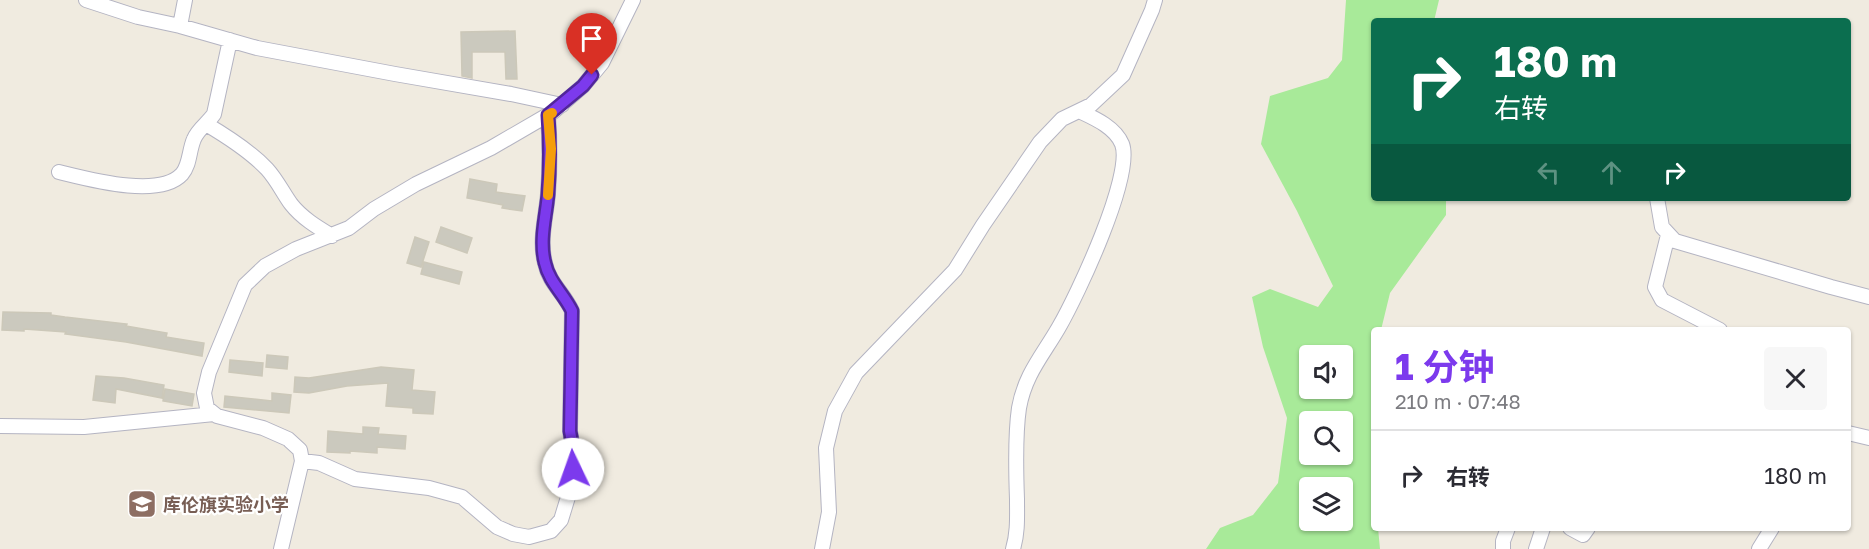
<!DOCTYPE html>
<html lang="zh">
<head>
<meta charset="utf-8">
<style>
  :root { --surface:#fff; --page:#f7f7f7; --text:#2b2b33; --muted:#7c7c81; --line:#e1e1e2; --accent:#7c3aed }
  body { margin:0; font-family:"Golos Text","Noto Sans SC",sans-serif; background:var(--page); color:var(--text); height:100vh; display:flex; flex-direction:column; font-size:22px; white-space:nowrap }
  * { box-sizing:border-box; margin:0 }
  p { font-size:20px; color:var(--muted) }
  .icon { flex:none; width:33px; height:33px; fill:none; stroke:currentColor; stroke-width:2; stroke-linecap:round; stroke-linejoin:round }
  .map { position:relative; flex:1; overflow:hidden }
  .sheet { position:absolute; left:1371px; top:327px; width:480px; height:204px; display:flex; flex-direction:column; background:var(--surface); border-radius:6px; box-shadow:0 2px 4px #0004 }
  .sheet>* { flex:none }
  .guide { position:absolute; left:1371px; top:18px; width:480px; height:183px; border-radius:6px; box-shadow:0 2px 4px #0004; background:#0b6e4f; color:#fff; overflow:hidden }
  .fabs { position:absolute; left:1299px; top:345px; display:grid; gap:12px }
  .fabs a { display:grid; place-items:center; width:54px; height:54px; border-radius:6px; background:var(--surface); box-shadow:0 2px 4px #0004; font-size:30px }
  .pin { position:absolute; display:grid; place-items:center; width:51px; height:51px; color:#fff; margin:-62px -26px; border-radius:50% 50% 50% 0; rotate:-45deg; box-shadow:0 0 6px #0007 }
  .pin .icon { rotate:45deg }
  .me { position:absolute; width:66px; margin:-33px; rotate:357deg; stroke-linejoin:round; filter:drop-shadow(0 0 4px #0008) }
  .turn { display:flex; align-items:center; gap:21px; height:126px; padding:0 24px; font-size:27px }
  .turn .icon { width:78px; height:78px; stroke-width:2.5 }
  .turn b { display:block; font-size:42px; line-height:51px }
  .lanes { display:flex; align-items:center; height:57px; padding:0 24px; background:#0003; justify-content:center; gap:30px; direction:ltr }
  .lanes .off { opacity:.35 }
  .round { display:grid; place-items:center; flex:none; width:63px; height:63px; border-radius:6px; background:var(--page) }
  .head { display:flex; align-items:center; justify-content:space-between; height:102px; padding:0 24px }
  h1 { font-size:36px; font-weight:700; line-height:45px; color:var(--accent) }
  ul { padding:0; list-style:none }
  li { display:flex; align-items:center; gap:18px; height:90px; padding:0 24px; border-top:2px solid var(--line) }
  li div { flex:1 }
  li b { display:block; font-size:22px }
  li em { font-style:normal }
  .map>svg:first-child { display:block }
  .green { fill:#a8ea99; fill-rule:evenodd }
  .building { fill:#cbc9be; stroke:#ccc8b9; stroke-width:1.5 }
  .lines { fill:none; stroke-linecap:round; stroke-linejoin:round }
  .minor-casing { stroke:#b4b4c2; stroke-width:16 }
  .minor { stroke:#fff; stroke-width:14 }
  .route-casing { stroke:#51269a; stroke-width:15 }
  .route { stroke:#7c3aed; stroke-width:10 }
  .slow { stroke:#f59e0b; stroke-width:10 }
  .labels { text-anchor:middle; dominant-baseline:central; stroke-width:4.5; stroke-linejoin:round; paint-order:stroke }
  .education-label { font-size:18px; font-weight:bold; fill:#785e54; stroke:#fff; text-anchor:start }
</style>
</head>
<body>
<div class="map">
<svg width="1869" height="549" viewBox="0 0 1869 549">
  <rect width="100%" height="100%" fill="#f0ebe0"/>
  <path class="green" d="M1346 0H1439L1434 21H1374V198H1446V215L1390 293 1381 330H1374L1372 463 1374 528H1378L1380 549H1206L1220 528 1253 515 1278 483 1287 418 1263 347 1252 297 1270 289 1318 307 1333 286 1297 211 1261 144 1270 96 1328 78 1342 60ZM1310 356H1342V388H1310ZM1310 422H1342V454H1310ZM1310 488H1342V520H1310Z"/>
  <path class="building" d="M515 31 517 79H506L505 52H472V78L462 76 461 32Z
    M470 179 497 184 496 192 525 196 522 211 502 208 503 205 467 198Z
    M441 227 472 238 467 253 436 242Z
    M415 237 429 242 421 267 407 263Z
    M424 262 462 272 459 284 421 274Z
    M3 312 51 313V315L65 317 127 324 126 326 167 333 166 337 204 343 202 356 126 342 65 334 66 332 24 329V331L2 330Z
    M267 355 288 357 287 369 266 367Z
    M230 360 263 363 262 376 229 372Z
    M381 367 414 370 412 390 435 392 433 414 413 413V408L386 406 388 383 347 386 309 393 294 392 295 377 309 378Z
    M96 376 124 378 164 385 162 398 116 389 115 403 93 400Z
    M165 389 194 394 192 406 163 401Z
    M272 393 291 395 289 413 224 407 225 396 272 401Z
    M363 427 379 428 378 434 406 436 405 449 377 447V453L350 451V453L327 452 328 431 363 434Z"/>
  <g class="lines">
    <g class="minor-casing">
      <path id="minor" d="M86 0 138 17 180 26 257 48 395 74 511 94 562 105
        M180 26 185 0
        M206 124C228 137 250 151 267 169 277 180 283 193 291 204 302 218 317 227 332 236
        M59 172C88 179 159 199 182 174 190 165 189 150 194 139 198 129 208 123 214 114L230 40
        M1657 198 1662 227 1675 241 1831 287 1869 297
        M1668 235 1655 287 1662 300 1720 330
        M0 426 84 427 214 414
        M1848 433 1869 438
        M302 461 319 463 355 479 429 488 462 497 497 527 513 534 529 537 551 531 561 520 572 484 574 454 570 431 572 311C564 293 549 283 545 263 539 240 546 217 548 194 550 167 550 142 548 115
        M1570 528 1583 535 1588 528
        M281 549 302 461 300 450 288 439 263 428 217 416 207 408 204 393 209 372 245 285 265 266 296 249 349 228 374 209 416 184 491 148 553 112 583 86 602 63 633 0
        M822 549 829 512 826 448 835 411 856 373 955 270 983 225 1040 142 1062 119 1091 105 1123 75 1152 10 1155 0
        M1013 549C1018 532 1017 517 1017 499 1016 472 1015 435 1019 408 1025 374 1043 355 1059 327 1077 296 1134 175 1122 144 1115 127 1094 118 1079 111
        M1503 549V541L1508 528
        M1536 549 1543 528
        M1759 549 1772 528"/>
    </g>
    <use href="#minor" class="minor"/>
  </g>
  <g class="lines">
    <g class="route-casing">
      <path id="route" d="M573 469 574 454 570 431 572 311C564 294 549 282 545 263 539 240 546 217 548 194 550 167 550 141 548 115L583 86 592 75"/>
    </g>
    <use href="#route" class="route"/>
    <path class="slow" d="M548 195 551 149 548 115 552 113"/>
  </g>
  <defs>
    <g id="school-square" transform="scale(1.5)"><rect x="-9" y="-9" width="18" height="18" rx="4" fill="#8d6e63" stroke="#fff"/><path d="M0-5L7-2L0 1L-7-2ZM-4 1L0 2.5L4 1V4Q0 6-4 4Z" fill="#fff"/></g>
  </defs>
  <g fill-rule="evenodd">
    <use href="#school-square" x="142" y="504"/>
  </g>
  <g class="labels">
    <g class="education-label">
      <text x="163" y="504">库伦旗实验小学</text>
    </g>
  </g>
</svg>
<div class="fabs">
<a><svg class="icon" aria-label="sound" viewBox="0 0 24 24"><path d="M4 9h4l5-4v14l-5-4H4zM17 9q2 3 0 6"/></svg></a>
<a><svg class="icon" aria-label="search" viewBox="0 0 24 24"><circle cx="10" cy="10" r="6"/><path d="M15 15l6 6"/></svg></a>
<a><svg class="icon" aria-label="layers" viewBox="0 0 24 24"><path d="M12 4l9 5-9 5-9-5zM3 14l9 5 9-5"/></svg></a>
</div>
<div class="pin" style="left:592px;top:75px;background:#d93025"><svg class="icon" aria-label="arrive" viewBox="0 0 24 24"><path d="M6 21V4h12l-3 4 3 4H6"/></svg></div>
<svg class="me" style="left:573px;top:469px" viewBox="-20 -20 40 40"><circle r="19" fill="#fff"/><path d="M0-13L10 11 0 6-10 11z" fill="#7c3aed"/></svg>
<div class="guide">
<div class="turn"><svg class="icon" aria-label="right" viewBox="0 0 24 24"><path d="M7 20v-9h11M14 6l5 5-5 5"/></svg><div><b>180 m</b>右转</div></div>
<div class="lanes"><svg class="icon off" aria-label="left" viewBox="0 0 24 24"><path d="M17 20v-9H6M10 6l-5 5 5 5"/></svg><svg class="icon off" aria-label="ahead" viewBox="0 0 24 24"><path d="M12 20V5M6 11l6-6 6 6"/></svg><svg class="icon" aria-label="right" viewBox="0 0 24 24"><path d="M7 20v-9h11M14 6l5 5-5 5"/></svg></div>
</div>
<section class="sheet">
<div class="head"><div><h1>1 分钟</h1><p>210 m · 07:48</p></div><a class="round"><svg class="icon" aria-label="close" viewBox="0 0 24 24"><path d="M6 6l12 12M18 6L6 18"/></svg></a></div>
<ul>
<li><svg class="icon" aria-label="right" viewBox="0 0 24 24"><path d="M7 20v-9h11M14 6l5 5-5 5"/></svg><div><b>右转</b></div><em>180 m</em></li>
</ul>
</section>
</div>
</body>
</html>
